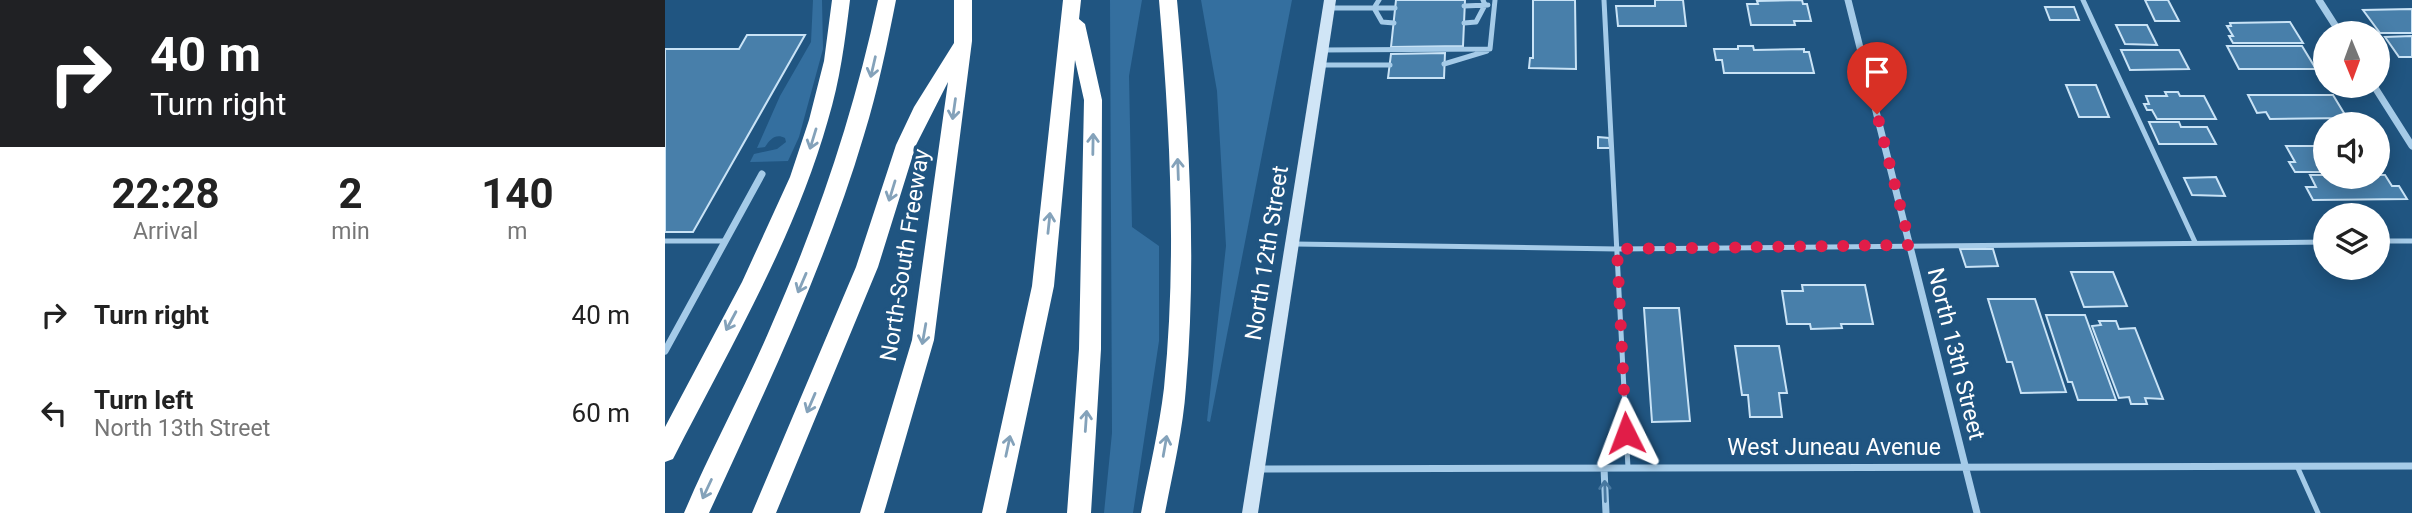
<!DOCTYPE html>
<html lang="en">
<head>
<meta charset="utf-8">
<style>
  :root { --surface:#fff; --page:#f2f2f2; --text:#222; --muted:#767676 }
  body { margin:0; font-family:Roboto,sans-serif; background:var(--page); color:var(--text); height:100vh; display:flex; flex-direction:column; font-size:26px; white-space:nowrap }
  * { box-sizing:border-box; margin:0 }
  p { font-size:23px; color:var(--muted) }
  .icon { flex:none; width:38px; height:38px; fill:none; stroke:currentColor; stroke-width:2; stroke-linecap:round; stroke-linejoin:round }
  .map { position:relative; flex:1; overflow:hidden }
  .details { display:flex; flex-direction:column; background:var(--surface); width:665px }
  .details>* { flex:none }
  .banner { background:#202124; color:#fff; overflow:hidden }
  .needle { width:46px; rotate:179deg }
  .fabs { position:absolute; left:1648px; top:21px; display:grid; gap:14px }
  .fabs a { display:grid; place-items:center; width:77px; height:77px; border-radius:50%; background:var(--surface); box-shadow:0 4px 18px #0003; font-size:35px }
  .pin { position:absolute; display:grid; place-items:center; width:60px; height:60px; color:#fff; margin:-72px -30px; border-radius:50% 50% 50% 0; rotate:-45deg; box-shadow:0 0 7px #0007 }
  .pin .icon { rotate:45deg }
  .me { position:absolute; width:77px; margin:-38px; rotate:357deg; stroke-linejoin:round; filter:drop-shadow(0 0 5px #0008) }
  .turn { display:flex; align-items:center; gap:24px; height:147px; padding:0 35px; font-size:32px }
  .turn .icon { width:91px; height:91px; stroke-width:2.5 }
  .turn b { display:block; font-size:49px; line-height:60px }
  .eta { display:flex; justify-content:space-evenly; align-items:center; height:119px; text-align:center }
  .eta b { font-size:42px; font-weight:700; line-height:49px }
  ul { padding:0; list-style:none }
  li { display:flex; align-items:center; gap:21px; height:98px; padding:0 35px }
  li div { flex:1 }
  li b { display:block; font-size:26px }
  li em { font-style:normal }
  main { display:flex; flex:1; min-height:0 }
  .map>svg:first-child { display:block }
  .green { fill:#346f9f }
  .building { fill:#487faa; stroke:#c9e3f6; stroke-width:2 }
  .lines { fill:none; stroke-linecap:round; stroke-linejoin:round }
  .lane { stroke:#a5cbe8; stroke-width:5 }
  .street { stroke:#a5cbe8; stroke-width:7 }
  .secondary { fill:#d0e5f6; fill-rule:evenodd }
  .highway { fill:#fff; fill-rule:evenodd }
  .oneway { stroke:#84a2ba }
  .oneway2 { stroke:#4878a0 }
  .route { stroke:#e11d48; stroke-width:12; stroke-dasharray:0 21.6 }
  .labels { text-anchor:middle; dominant-baseline:central; stroke-width:7; stroke-linejoin:round; paint-order:stroke }
  .street-label { font-size:23px; fill:#fff; stroke:#205581 }
</style>
</head>
<body>
<main>
<section class="details">
<div class="banner">
<div class="turn"><svg class="icon" aria-label="right" viewBox="0 0 24 24"><path d="M7 20v-9h11M14 6l5 5-5 5"/></svg><div><b>40 m</b>Turn right</div></div>
</div>
<div class="eta">
<div><b>22:28</b><p>Arrival</p></div>
<div><b>2</b><p>min</p></div>
<div><b>140</b><p>m</p></div>
</div>
<ul>
<li><svg class="icon" aria-label="right" viewBox="0 0 24 24"><path d="M7 20v-9h11M14 6l5 5-5 5"/></svg><div><b>Turn right</b></div><em>40 m</em></li>
<li><svg class="icon" aria-label="left" viewBox="0 0 24 24"><path d="M17 20v-9H6M10 6l-5 5 5 5"/></svg><div><b>Turn left</b><p>North 13th Street</p></div><em>60 m</em></li>
</ul>
</section>
<div class="map">
<svg width="1747" height="513" viewBox="0 0 1747 513">
  <rect width="100%" height="100%" fill="#205581"/>
  <path class="green" d="M148 0H157L158 49 134 137 123 161 85 162 89 154 112 149 121 142 120 138C111 133 105 139 100 147L92 148 115 96 146 42Z
    M445 0H477L464 76 467 227 494 246V341L468 513H439L447 433Z
    M536 0H627L545 422 542 421 561 246 552 91Z"/>
  <path class="building" d="M731 0H800L798 46 726 47Z
    M868 0H910L911 69 864 68 865 58H868Z
    M990 0H1018L1021 26H953L951 6H990Z
    M1137 0 1138 4H1142L1146 21H1129L1130 25H1086L1082 4H1093L1092 1Z
    M1480 0H1503L1514 21H1490Z
    M1380 7H1409L1414 20H1385Z
    M1747 9V33H1715L1698 10Z
    M1625 22 1638 43H1568L1564 36H1568L1562 26H1566L1565 23Z
    M1451 25H1482L1492 45 1460 44Z
    M82 35H140L28 232H0V49H74Z
    M1747 36V57H1734L1720 37Z
    M1073 46H1088L1089 50 1139 49V52H1144L1149 73H1059L1057 60H1051L1049 49H1073Z
    M1562 46H1637L1651 69H1574Z
    M1456 50H1514L1524 69 1465 70Z
    M780 53 779 78H723L726 54Z
    M1401 85H1431L1444 117H1414Z
    M1500 92H1513L1515 96H1539L1551 119H1492L1487 110H1482L1479 104H1484L1481 96H1502Z
    M1583 95H1668L1682 118 1605 119 1601 112 1592 113Z
    M1484 122H1514L1516 127H1542L1551 144H1494Z
    M933 137 944 138 945 148H933Z
    M1621 146H1661V172H1630L1624 162H1630Z
    M1645 175H1720L1727 186H1734L1742 199 1648 200 1641 187H1651Z
    M1551 177 1560 196 1527 195 1519 178Z
    M1295 249H1328L1333 266 1301 267Z
    M1406 272H1448L1462 306 1419 307Z
    M1137 285H1200L1208 324H1176L1177 328 1146 329 1145 324H1122L1117 291H1138Z
    M1323 299H1370L1401 392 1356 393 1347 362H1342Z
    M979 308H1014L1025 421 987 422Z
    M1381 315H1420L1451 400H1413L1407 382H1403Z
    M1434 321H1451L1454 329 1470 328 1498 399 1480 398 1482 404H1466L1464 397 1454 398 1427 326 1436 325Z
    M1070 346H1114L1122 393H1114L1117 417H1085L1083 395H1077Z"/>
  <g class="lines">
    <path class="lane" d="M714 0 709 8 717 22 729 23
      M939 0 963 468
      M1418 0 1530 242
      M799 6 823 5
      M664 8H730
      M799 23 811 22 820 5 818 0
      M657 50 825 49 830 0
      M779 64 822 51
      M655 65H725
      M0 241H60
      M1713 241H1747
      M630 244 952 249 1661 242
      M1632 466 1653 513"/>
    <path class="street" d="M1183 0 1312 513
      M1654 0 1675 33
      M1709 86 1747 146
      M0 351 97 174
      M939 468 941 513
      M592 469 1747 466"/>
    <path class="secondary" d="M659 0H671L593 513H577Z"/>
    <path class="highway" d="M167 0H185C180 41 175 81 163 120 129 240 64 349 8 459L0 462V427L77 282 125 177 144 120 159 61Z
      M213 0H231C222 45 213 90 199 135 160 266 101 389 44 513H19C46 449 80 388 107 324 153 219 189 113 213 0Z
      M289 0H307V41L269 340 219 513H195L247 340 283 82 251 145 213 267 111 513H87L191 267 231 145 249 107 289 43Z
      M398 0H416L414 19 420 24 437 100 436 349 426 513H402L414 349 419 100 410 60 389 286 341 513H317L367 286Z
      M494 0H512C524 128 532 258 521 387 518 430 508 471 500 513H476C484 471 494 430 499 388 512 259 505 129 494 0Z"/>
  </g>
  <defs><path id="oneway-shaft" d="M-6 0H5M1.5-3L5.5 0L1.5 3" fill="none" stroke-width="1.6" stroke-linecap="round" stroke-linejoin="round" transform="scale(1.75)"/></defs>
  <g class="oneway">
    <use href="#oneway-shaft" transform="translate(208 67) rotate(103)"/>
    <use href="#oneway-shaft" transform="translate(289 109) rotate(98)"/>
    <use href="#oneway-shaft" transform="translate(148 139) rotate(107)"/>
    <use href="#oneway-shaft" transform="translate(428 144) rotate(-89)"/>
    <use href="#oneway-shaft" transform="translate(513 169) rotate(-92)"/>
    <use href="#oneway-shaft" transform="translate(227 191) rotate(107)"/>
    <use href="#oneway-shaft" transform="translate(384 223) rotate(-84)"/>
    <use href="#oneway-shaft" transform="translate(137 283) rotate(113)"/>
    <use href="#oneway-shaft" transform="translate(66 321) rotate(118)"/>
    <use href="#oneway-shaft" transform="translate(259 334) rotate(100)"/>
    <use href="#oneway-shaft" transform="translate(146 403) rotate(113)"/>
    <use href="#oneway-shaft" transform="translate(421 421) rotate(-86)"/>
    <use href="#oneway-shaft" transform="translate(343 446) rotate(-78)"/>
    <use href="#oneway-shaft" transform="translate(500 446) rotate(-80)"/>
    <use href="#oneway-shaft" transform="translate(42 489) rotate(115)"/>
  </g>
  <use class="oneway2" href="#oneway-shaft" transform="translate(940 491) rotate(-92)"/>
  <g class="lines">
    <path class="route" d="M961 433 952 249 1245 245 1212 114"/>
  </g>
  <g class="labels">
    <g class="street-label">
      <text transform="translate(602 253) rotate(-81)">North 12th Street</text>
      <text transform="translate(240 255) rotate(-81)">North-South Freeway</text>
      <text transform="translate(1291 354) rotate(76)">North 13th Street</text>
      <text x="1169" y="447">West Juneau Avenue</text>
    </g>
  </g>
</svg>
<div class="fabs">
<a><svg class="needle" viewBox="-14 -14 28 28"><path d="M0-13l5 13h-10z" fill="#e53935"/><path d="M0 13l5-13h-10z" fill="#767676"/></svg></a>
<a><svg class="icon" aria-label="sound" viewBox="0 0 24 24"><path d="M4 9h4l5-4v14l-5-4H4zM17 9q2 3 0 6"/></svg></a>
<a><svg class="icon" aria-label="layers" viewBox="0 0 24 24"><path d="M12 4l9 5-9 5-9-5zM3 14l9 5 9-5"/></svg></a>
</div>
<div class="pin" style="left:1212px;top:114px;background:#d93025"><svg class="icon" aria-label="arrive" viewBox="0 0 24 24"><path d="M6 21V4h12l-3 4 3 4H6"/></svg></div>
<svg class="me" style="left:961px;top:433px" viewBox="-20 -20 40 40"><path d="M0-17L14 15 0 8-14 15z" fill="#e11d48" stroke="#fff" stroke-width="4"/></svg>
</div>
</main>
</body>
</html>
